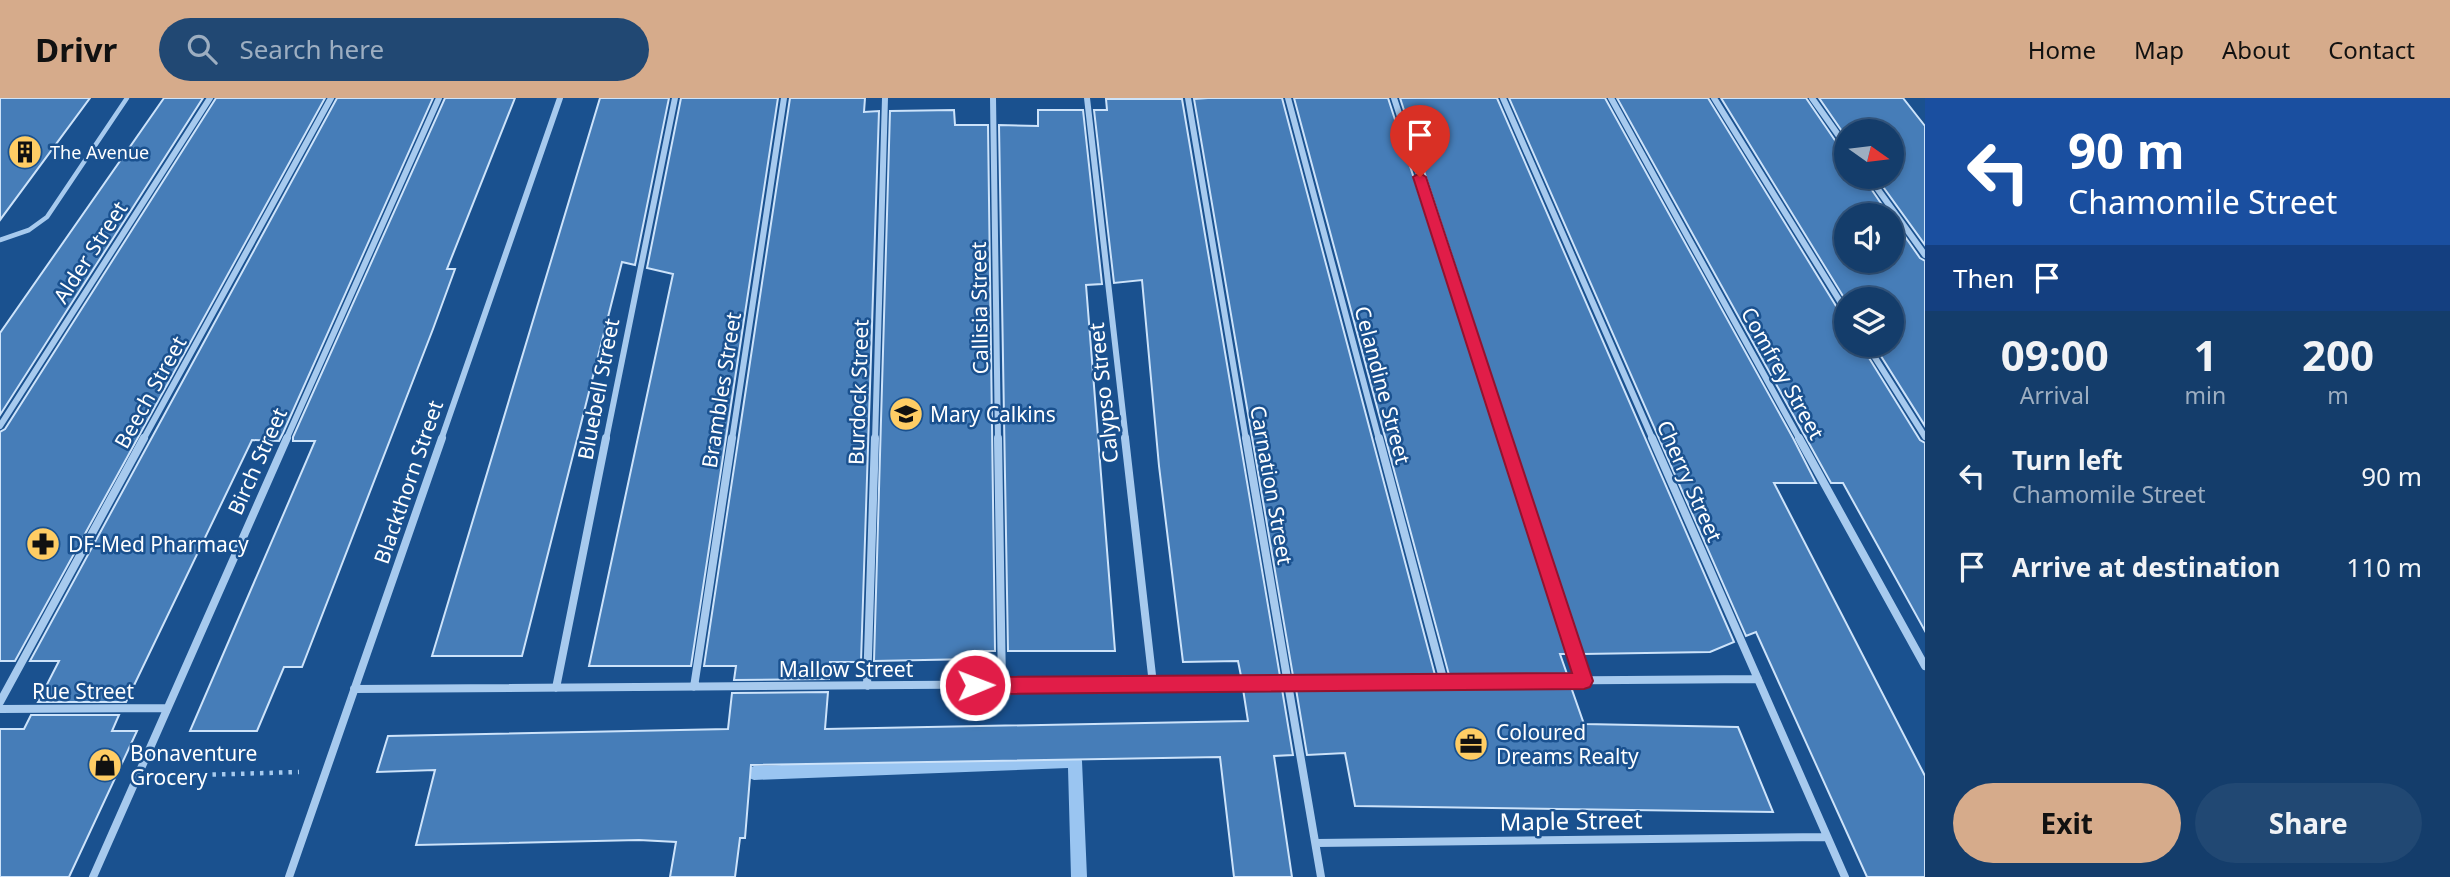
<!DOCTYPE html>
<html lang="en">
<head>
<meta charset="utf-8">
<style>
  :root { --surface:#143d6b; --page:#214873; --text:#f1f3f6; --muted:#9daec1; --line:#33567e; --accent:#d6ab8b }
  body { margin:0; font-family:"Noto Sans",sans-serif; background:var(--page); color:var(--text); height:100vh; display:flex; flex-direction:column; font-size:26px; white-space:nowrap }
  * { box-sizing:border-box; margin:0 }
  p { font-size:23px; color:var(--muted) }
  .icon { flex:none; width:38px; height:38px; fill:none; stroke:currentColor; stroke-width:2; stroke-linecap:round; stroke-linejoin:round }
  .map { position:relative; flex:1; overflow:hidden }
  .side { display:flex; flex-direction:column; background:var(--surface); width:525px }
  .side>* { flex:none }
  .guide { background:#1a4fa0; color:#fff; overflow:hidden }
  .needle { width:46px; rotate:104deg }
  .buttons { position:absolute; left:1834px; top:21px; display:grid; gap:14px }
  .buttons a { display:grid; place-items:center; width:70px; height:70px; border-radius:50%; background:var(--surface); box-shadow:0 4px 10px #0003,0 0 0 2px var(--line); font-size:35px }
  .pin { position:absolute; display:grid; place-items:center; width:60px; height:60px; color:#fff; margin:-72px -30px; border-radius:50% 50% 50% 0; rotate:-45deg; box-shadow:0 0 7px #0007 }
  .pin .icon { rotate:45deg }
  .me { position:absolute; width:77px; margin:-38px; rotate:89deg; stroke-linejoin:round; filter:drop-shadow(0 0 5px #0008) }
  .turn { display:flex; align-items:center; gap:24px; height:147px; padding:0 28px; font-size:32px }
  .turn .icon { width:91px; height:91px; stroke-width:2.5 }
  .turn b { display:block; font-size:49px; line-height:60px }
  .then { display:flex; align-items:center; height:66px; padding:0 28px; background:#0003; gap:14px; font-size:26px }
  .eta { display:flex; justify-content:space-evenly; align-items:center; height:119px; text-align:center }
  .eta b { font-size:42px; font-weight:700; line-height:49px }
  .cta { display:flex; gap:14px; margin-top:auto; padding:14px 28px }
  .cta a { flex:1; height:80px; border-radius:42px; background:var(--accent); color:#111; font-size:28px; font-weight:700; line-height:80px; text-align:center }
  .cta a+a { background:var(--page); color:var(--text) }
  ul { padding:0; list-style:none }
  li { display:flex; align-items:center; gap:21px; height:91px; padding:0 28px }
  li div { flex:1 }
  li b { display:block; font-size:26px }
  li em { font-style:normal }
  header { display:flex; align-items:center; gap:42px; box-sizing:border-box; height:98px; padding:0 35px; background:var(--accent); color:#111 }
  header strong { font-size:33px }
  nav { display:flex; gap:38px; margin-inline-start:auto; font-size:24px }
  .search { width:490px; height:63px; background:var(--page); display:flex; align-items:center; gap:18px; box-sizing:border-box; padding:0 24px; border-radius:38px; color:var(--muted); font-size:26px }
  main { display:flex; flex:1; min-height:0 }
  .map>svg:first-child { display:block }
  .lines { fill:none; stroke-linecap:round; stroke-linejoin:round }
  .stream { fill:#9ac5f1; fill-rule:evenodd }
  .building { fill:#467db8; stroke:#cde3fa; stroke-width:2 }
  .path { stroke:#a7caee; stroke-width:4.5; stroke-dasharray:3.5 6; stroke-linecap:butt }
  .service { stroke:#a7caee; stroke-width:4.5 }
  .minor-far1 { stroke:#a7caee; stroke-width:6 }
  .minor { stroke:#a7caee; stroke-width:8 }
  .route { fill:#e11d48; stroke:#92132f; stroke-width:2 }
  .labels { text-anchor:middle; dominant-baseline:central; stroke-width:5; stroke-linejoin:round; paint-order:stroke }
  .far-poi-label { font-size:18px; fill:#fff; stroke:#1a518f; text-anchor:start }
  .street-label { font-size:21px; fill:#fff; stroke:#1a518f }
  .poi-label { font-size:21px; fill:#fff; stroke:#1a518f; text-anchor:start }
  .near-street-label { font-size:24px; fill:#fff; stroke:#1a518f }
</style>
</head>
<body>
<header>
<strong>Drivr</strong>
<div class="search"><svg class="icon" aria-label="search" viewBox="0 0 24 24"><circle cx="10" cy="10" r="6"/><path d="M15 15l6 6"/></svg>Search here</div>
<nav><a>Home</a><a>Map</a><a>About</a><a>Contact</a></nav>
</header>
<main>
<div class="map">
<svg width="1925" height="779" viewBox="0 0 1925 779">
  <rect width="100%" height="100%" fill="#1a518f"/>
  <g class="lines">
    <path class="stream" d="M1075 656 1080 658 1082 663 1087 779H1071L1068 670 754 682 749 680 747 675 749 670 754 668Z"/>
  </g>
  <path class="building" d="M0 0H90L0 122Z
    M164 0H203L0 317V235Z
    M216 0H325L15 563H0V334L5 331Z
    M337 0H433L283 335 279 343 252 342 126 604H38L59 563H30Z
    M445 0H515L447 171H455L433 231 302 569H284L257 633H190L315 343H293V339Z
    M600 0H669L635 167 622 164 522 558H432Z
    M681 0H778L691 568H589L673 176 647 170Z
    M790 0H865L864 14 879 13 861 564H830L829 581 734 582 736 568H704Z
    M1208 0H1282L1435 577 1293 578 1194 1Z
    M1294 0H1388L1568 556H1560L1567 576 1449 577Z
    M1400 0H1497L1734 544 1710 554 1582 556Z
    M1509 0H1605L1793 340 1816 385H1774L1925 678V779H1867L1756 534 1746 538Z
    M1617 0H1708L1841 216 1846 219V247H1861L1920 342 1925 345V533L1843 385H1831Z
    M1721 0H1806L1841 51 1846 54V79H1863L1889 117H1846V163H1892V120L1920 160 1925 163V328L1874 247H1892V201L1846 203Z
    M1819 0H1903L1925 28V147L1876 79H1892V33H1846V39Z
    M1106 1H1182L1280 578H1241L1238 563 1183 564 1159 368 1142 182 1114 185 1094 12H1107Z
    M954 12 955 27H988L995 553H973L974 561 874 563 890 13Z
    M1038 12H1083L1102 186 1086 187 1115 553H1008L999 27 1038 28Z
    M1571 589 1584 626 1738 629 1773 714 1355 708 1345 655 1307 657 1296 591Z
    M1243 591H1282L1293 657 1274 658 1292 779H1234L1220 659 751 667 745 740H740L735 779H670L676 744 639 742 416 747 435 672 377 674 388 638 728 631 732 595 828 594 825 631 1248 623Z
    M31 617H119L112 633H137L69 779H0V631H24Z"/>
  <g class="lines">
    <path class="path" d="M165 678 299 674"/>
    <path class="service" d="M0 142 29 132 47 119 127 0"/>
    <path class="minor-far1" d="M993 0 998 342
      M1087 0 1126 342
      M1188 0 1246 342
      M1288 0 1379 342
      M1394 0 1506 342
      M1503 0 1653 342
      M1611 0 1800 342
      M1714 0 1846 213
      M1812 0 1846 48
      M1869 79 1925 157
      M1867 247 1925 339
      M0 328 210 0
      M143 342 331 0
      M286 342 439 0
      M441 342 560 0
      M606 342 675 0
      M732 342 784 0
      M875 342 885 0"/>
    <path class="minor" d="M998 340 1002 587
      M1125 340 1153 586
      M1246 340 1321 779
      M1379 340 1444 584
      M1505 340 1584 583
      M1652 340 1845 779
      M1799 340 1925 568
      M867 588 875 340
      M694 589 732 340
      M556 590 606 340
      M354 591 1758 581
      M0 604 144 340
      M0 611 166 610
      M1316 745 1827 739
      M93 779 287 340
      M289 779 442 340"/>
  </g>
  <path class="route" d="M1420 75 1426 79 1593 583 1590 589 1584 591 975 596 969 593 966 587 969 581 975 579 1572 575 1413 79Z"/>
  <defs>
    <g id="building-disc" transform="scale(1.75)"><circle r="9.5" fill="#ffcd64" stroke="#1a518f"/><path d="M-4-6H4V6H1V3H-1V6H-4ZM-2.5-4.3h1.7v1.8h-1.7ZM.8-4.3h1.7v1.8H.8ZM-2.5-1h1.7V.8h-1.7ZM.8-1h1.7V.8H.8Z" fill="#111"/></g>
    <g id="school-disc" transform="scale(1.75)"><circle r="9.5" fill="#ffcd64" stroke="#1a518f"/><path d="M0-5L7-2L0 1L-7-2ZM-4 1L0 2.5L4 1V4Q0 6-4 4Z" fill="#111"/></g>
    <g id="pharmacy-disc" transform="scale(1.75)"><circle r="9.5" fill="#ffcd64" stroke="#1a518f"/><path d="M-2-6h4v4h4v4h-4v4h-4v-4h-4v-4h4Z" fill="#111"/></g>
    <g id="office-disc" transform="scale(1.75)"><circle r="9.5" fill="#ffcd64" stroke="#1a518f"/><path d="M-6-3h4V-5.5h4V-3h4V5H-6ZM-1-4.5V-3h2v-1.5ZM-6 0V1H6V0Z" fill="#111"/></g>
    <g id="shop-disc" transform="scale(1.75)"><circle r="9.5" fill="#ffcd64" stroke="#1a518f"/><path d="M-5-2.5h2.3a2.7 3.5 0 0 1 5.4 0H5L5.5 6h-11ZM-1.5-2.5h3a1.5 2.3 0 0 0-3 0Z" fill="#111"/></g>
  </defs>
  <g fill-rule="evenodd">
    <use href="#building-disc" x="25" y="54"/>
    <use href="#school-disc" x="906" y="316"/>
    <use href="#pharmacy-disc" x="43" y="446"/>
    <use href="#office-disc" x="1471" y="646"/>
    <use href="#shop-disc" x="105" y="667"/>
  </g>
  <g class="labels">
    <g class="far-poi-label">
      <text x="50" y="54">The Avenue</text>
    </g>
    <g class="street-label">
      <text transform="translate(90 154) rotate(-57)">Alder Street</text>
      <text transform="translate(979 210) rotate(-91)">Callisia Street</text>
      <text transform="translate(1783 275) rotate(61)">Comfrey Street</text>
      <text transform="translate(1383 287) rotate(75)">Celandine Street</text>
      <text transform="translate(598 291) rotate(-79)">Bluebell Street</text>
      <text transform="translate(721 292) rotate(-81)">Brambles Street</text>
      <text transform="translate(150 294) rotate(-61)">Beech Street</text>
      <text transform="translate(858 294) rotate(-88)">Burdock Street</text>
      <text transform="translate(1103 295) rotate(-96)">Calypso Street</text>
      <text transform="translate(257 363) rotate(-66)">Birch Street</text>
      <text transform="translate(1690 383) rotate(66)">Cherry Street</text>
      <text transform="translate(408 384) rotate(-71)">Blackthorn Street</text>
      <text transform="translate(1272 387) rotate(80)">Carnation Street</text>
      <text x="846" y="571">Mallow Street</text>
      <text x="83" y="593">Rue Street</text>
    </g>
    <g class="poi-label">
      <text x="930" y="316">Mary Calkins</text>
      <text x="68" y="446">DF-Med Pharmacy</text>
      <text x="1496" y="634">Coloured<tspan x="1496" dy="24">Dreams Realty</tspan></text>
      <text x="130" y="655">Bonaventure<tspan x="130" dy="24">Grocery</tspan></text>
    </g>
    <g class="near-street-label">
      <text transform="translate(1571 722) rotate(-1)">Maple Street</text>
    </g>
  </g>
</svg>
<div class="buttons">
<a><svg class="needle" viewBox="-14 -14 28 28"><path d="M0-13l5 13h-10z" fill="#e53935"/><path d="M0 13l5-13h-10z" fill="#9daec1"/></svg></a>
<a><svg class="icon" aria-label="sound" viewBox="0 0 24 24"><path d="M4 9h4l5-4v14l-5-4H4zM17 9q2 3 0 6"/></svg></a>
<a><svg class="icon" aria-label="layers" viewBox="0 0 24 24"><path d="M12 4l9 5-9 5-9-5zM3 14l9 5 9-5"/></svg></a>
</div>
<div class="pin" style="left:1420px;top:79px;background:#d93025"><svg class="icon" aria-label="arrive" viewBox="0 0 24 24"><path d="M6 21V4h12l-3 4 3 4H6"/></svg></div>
<svg class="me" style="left:975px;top:587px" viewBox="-20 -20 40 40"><circle r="17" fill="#e11d48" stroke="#fff" stroke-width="3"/><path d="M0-11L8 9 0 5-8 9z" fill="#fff"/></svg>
</div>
<section class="side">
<div class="guide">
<div class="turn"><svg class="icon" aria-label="left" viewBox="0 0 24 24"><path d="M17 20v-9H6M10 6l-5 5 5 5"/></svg><div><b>90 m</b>Chamomile Street</div></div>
<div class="then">Then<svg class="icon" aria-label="arrive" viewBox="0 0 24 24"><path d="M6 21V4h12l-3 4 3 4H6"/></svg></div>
</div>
<div class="eta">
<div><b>09:00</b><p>Arrival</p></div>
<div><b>1</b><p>min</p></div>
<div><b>200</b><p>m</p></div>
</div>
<ul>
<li><svg class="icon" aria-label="left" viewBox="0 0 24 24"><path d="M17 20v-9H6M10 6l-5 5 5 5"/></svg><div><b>Turn left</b><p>Chamomile Street</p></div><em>90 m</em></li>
<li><svg class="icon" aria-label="arrive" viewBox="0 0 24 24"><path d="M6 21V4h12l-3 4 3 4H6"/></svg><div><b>Arrive at destination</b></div><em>110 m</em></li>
</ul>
<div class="cta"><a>Exit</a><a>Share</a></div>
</section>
</main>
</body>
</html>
